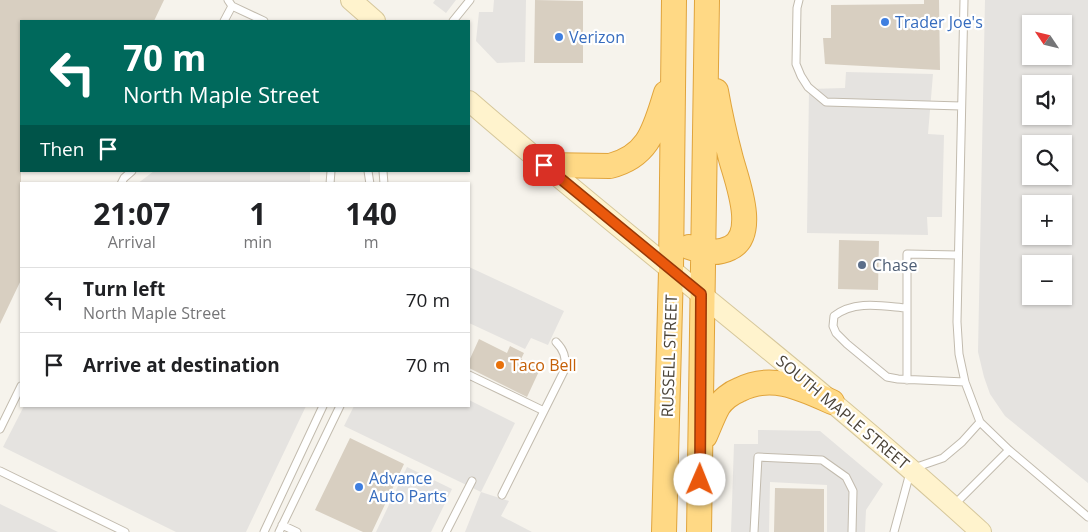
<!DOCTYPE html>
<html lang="en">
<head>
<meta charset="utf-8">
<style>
  :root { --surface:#fff; --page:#f6f6f6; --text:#202124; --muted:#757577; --line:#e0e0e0 }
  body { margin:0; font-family:"Open Sans",sans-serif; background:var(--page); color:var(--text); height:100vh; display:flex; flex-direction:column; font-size:19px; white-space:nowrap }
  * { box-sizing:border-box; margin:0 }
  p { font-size:16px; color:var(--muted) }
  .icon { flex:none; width:28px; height:28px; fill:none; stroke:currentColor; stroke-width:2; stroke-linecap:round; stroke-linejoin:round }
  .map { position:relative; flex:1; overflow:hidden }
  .sheet { position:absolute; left:20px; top:182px; width:450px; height:225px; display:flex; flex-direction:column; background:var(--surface); border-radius:0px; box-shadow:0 1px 4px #0004 }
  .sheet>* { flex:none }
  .hud { position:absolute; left:20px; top:20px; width:450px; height:152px; border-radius:0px; box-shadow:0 1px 4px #0004; background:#00695c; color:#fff; overflow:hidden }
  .needle { width:32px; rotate:305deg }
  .fabs { position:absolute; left:1022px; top:15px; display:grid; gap:10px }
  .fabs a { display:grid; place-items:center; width:50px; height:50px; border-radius:0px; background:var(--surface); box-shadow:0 1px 4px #0004; font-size:25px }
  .pin { position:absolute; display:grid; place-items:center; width:42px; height:42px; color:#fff; margin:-21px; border-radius:10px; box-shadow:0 2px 8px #0006 }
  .me { position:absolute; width:55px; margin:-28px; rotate:1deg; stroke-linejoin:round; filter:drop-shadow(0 0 4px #0008) }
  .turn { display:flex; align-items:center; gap:18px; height:105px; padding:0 20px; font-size:22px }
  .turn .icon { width:65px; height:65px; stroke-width:2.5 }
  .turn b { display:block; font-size:35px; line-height:42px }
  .then { display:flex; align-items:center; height:48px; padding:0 20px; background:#0003; gap:10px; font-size:19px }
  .eta { display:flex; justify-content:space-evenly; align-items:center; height:85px; text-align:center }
  .eta b { font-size:30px; font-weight:700; line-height:35px }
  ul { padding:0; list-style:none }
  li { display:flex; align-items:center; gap:15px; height:65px; padding:0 20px; border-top:1px solid var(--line) }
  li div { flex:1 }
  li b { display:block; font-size:19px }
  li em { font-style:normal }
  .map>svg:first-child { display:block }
  .parking { fill:#e5e3e0; fill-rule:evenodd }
  .building { fill:#d8cfc1 }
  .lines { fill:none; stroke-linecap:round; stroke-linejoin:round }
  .service-casing { stroke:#c2bbae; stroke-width:9 }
  .secondary-casing { stroke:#d6c79b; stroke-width:22 }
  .trunk-casing { stroke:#e0a43c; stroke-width:26 }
  .service { stroke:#fff; stroke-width:7 }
  .secondary { stroke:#fff3cd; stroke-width:20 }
  .trunk { stroke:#ffd985; stroke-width:24 }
  .route-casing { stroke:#983908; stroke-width:12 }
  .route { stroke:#ea580c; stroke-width:9 }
  .shop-dot { fill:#3f7fe0; stroke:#fff; stroke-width:2 }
  .service-dot { fill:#5c6f8a; stroke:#fff; stroke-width:2 }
  .food-dot { fill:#e8710a; stroke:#fff; stroke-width:2 }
  .labels { text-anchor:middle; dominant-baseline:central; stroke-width:4.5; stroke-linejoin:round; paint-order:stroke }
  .shop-label { font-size:16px; fill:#366cbe; stroke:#fff; text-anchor:start }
  .service-label { font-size:16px; fill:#4e5e75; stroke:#fff; text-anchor:start }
  .street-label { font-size:16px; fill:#4b4439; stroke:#fff }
  .food-label { font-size:16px; fill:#c56008; stroke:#fff; text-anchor:start }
</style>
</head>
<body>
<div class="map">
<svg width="1088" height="532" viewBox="0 0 1088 532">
  <rect width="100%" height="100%" fill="#f6f3ec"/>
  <path class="parking" d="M435 0H456L446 13 433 3Z
    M494 0H526L525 62 497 63 476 41 479 12H493Z
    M985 0H1088V483L1005 416 990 394 984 377 978 352ZM1031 24H1064V56H1031ZM1031 84H1064V116H1031ZM1031 144H1064V176H1031ZM1031 204H1064V236H1031ZM1031 264H1064V296H1031Z
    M846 72 933 74 928 134 944 135 942 217H927L928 235 807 233 809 89 845 88Z
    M154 171H310V184H137Z
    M469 267 564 311 548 345 531 338 525 349 469 323Z
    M469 400 515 423 481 492 509 501 501 516 532 532H465L481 492 344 426 354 406H469Z
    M24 406H306L246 532H176L3 447Z
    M758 430 820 431 883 484 866 510 865 532H827V485L770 482 769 532H731L734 444H758Z
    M407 467 452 489 431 532H376Z
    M0 504 58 532H0Z"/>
  <path class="building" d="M0 0H164L154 21H21V280L0 324Z
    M535 0 583 1V63H534Z
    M924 0H939L940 70 825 64 823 38H831V5L924 4Z
    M839 240 879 241 878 290 838 289Z
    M479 339 507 353 510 346 524 353 521 359 540 369 527 397 469 368V361Z
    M350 438 404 464 372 532H363L315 510Z
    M775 488 824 489V532H774Z"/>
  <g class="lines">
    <g class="service-casing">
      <path id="service" d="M799 0 797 8 796 64 801 76 808 87 826 102 961 106
        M964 0 957 322 959 354 965 382 980 422 1009 450 1088 517
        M232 6 264 21
        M224 21 232 6 228 0
        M453 21 470 0
        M368 171 370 184
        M383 171 384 184
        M121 184 124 178 132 171
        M330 184 331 171
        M907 308C882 306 855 300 834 316L833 326 836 333 847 344 887 377 898 379 965 382
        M469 375 544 411
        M907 380V254L958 255
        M0 429 21 386
        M0 471 125 532
        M502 495 565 369C566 357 564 350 556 342
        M953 506 1009 450
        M282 525 297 532
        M264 532 323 406
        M279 532 340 406
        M446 532 472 481
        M754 532 758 457 822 460 846 477 853 491 852 532
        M894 532 911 469 943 458 962 442 980 422"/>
    </g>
    <g class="secondary-casing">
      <path id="secondary" d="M351 0 375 21
        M469 101C637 247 816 381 981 532"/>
    </g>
    <g class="trunk-casing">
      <path id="trunk" d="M544 165 610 166C650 156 655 127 666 93
        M689 247C703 252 716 255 730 248 758 235 737 181 731 159 725 136 720 114 716 91
        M705 436C709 427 713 416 718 407 722 400 731 393 739 390 771 373 801 388 832 402
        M664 532 671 270 674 0
        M699 532 707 0"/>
    </g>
    <use href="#service" class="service"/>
    <use href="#secondary" class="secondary"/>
    <use href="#trunk" class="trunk"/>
  </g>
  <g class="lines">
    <g class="route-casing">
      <path id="route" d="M544 165 701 294 700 480"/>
    </g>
    <use href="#route" class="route"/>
  </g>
  <g class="shop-dot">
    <circle cx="885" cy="22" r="5"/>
    <circle cx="559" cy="37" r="5"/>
    <circle cx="359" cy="487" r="5"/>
  </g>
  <circle class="service-dot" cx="862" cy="265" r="5"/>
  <circle class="food-dot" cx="500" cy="365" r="5"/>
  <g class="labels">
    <g class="shop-label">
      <text x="895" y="22">Trader Joe's</text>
      <text x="569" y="37">Verizon</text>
      <text x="369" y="478">Advance<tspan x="369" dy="18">Auto Parts</tspan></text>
    </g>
    <g class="service-label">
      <text x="872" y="265">Chase</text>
    </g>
    <g class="street-label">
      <text transform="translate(669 356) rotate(-88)">RUSSELL STREET</text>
      <text transform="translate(843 412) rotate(40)">SOUTH MAPLE STREET</text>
    </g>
    <g class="food-label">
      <text x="510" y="365">Taco Bell</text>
    </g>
  </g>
</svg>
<div class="fabs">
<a><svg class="needle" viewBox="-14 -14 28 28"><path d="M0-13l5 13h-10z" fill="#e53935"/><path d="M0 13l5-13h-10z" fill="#757577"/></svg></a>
<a><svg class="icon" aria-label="sound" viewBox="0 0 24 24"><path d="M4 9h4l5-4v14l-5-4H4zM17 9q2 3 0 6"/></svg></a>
<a><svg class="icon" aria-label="search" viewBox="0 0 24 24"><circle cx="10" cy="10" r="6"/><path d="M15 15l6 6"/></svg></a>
<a>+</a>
<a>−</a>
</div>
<div class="pin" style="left:544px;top:165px;background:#d93025"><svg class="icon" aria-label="arrive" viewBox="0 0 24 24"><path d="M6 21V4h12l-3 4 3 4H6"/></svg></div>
<svg class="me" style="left:700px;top:480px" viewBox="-20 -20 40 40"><circle r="19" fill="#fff"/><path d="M0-13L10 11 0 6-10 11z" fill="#ea580c"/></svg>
<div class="hud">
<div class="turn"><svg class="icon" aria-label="left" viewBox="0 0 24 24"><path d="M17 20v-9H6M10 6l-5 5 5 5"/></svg><div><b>70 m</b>North Maple Street</div></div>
<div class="then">Then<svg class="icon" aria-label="arrive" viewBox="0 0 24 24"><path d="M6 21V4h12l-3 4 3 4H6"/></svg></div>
</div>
<section class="sheet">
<div class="eta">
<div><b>21:07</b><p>Arrival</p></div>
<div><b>1</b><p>min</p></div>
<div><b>140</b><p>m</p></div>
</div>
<ul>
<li><svg class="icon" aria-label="left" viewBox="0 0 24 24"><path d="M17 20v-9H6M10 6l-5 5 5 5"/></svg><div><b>Turn left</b><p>North Maple Street</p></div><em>70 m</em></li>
<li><svg class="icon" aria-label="arrive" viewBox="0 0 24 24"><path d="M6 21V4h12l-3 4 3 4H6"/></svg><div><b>Arrive at destination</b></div><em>70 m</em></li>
</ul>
</section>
</div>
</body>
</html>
